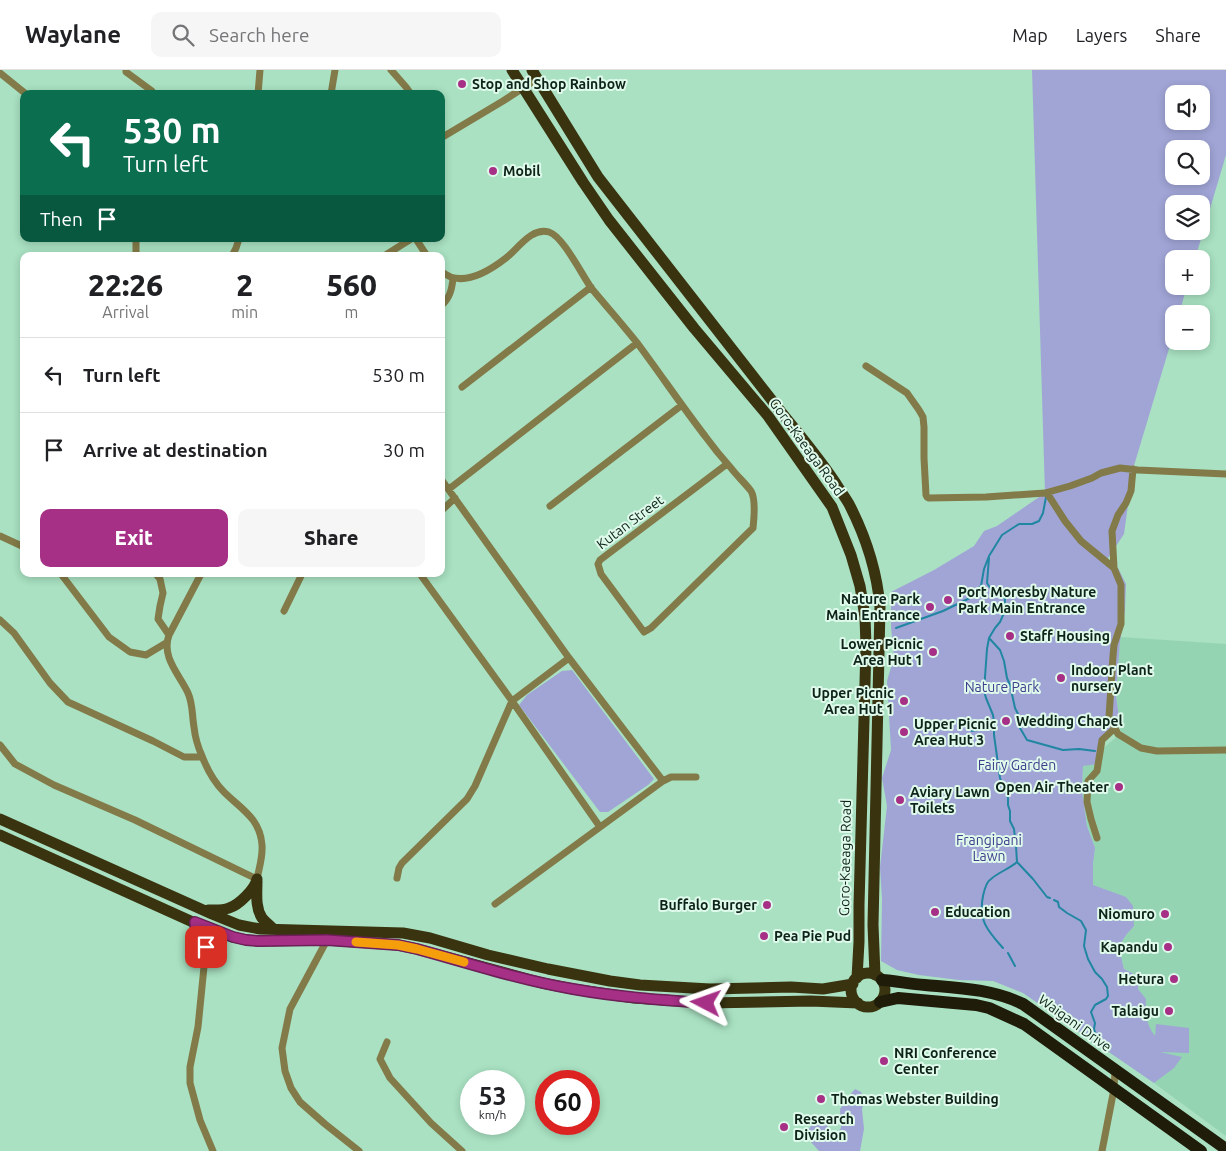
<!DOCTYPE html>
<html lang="en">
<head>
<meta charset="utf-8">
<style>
  :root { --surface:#fff; --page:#f6f6f6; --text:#202124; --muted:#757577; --line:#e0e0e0; --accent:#a73087 }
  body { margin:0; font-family:Ubuntu,sans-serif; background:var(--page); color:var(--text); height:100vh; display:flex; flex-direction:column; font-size:19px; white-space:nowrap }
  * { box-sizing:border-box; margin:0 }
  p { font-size:16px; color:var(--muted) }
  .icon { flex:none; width:28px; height:28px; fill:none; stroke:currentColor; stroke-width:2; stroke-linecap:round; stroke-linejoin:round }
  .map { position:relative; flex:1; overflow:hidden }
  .sheet { position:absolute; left:20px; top:182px; width:425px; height:325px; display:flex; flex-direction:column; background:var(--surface); border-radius:10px; box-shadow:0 2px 8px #0003 }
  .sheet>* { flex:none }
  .top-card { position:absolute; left:20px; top:20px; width:425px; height:152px; border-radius:10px; box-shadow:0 2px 8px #0003; background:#0b6e4f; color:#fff; overflow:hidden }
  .fabs { position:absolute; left:1165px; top:15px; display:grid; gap:10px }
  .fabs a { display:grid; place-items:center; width:45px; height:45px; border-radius:10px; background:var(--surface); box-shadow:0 2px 8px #0003; font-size:25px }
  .speed { position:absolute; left:460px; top:1000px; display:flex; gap:10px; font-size:25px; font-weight:700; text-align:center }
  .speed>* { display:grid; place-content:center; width:65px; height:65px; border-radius:50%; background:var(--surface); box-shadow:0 2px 8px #0003; line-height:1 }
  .speed small { font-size:12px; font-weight:400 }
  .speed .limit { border:8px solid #d22; background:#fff; color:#111 }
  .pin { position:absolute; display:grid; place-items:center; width:42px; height:42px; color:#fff; margin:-21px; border-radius:10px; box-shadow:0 2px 8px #0006 }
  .me { position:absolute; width:55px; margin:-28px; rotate:274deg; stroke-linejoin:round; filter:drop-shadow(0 0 4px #0008) }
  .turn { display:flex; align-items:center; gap:18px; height:105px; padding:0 20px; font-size:22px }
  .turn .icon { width:65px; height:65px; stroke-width:2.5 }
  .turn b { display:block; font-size:35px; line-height:42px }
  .then { display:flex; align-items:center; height:48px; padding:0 20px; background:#0003; gap:10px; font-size:19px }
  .eta { display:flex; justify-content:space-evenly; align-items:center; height:85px; text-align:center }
  .eta b { font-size:30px; font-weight:800; line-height:35px }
  .cta { display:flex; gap:10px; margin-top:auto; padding:10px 20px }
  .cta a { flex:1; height:58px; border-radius:10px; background:var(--accent); color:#fff; font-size:20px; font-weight:800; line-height:58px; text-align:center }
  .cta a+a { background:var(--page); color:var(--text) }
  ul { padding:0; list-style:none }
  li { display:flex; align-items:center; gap:15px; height:75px; padding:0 20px; border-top:1px solid var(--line) }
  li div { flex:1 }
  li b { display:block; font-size:19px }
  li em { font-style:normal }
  header { display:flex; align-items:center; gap:30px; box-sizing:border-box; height:70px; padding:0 25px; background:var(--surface); border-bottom:1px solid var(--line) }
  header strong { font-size:24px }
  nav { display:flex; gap:28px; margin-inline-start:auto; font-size:18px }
  .search { width:350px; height:45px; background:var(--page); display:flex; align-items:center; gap:12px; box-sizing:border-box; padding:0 18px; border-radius:10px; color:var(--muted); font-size:19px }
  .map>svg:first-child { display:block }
  .built { fill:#95d4b3 }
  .green { fill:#a0a5d6; fill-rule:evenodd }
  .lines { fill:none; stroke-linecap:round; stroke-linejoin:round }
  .stream { stroke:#2086a1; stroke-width:2 }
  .street { stroke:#827a48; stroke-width:7 }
  .primary { stroke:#39330f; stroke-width:11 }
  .highway { stroke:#1f1c0a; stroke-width:12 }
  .route-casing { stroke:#6d1f58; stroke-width:12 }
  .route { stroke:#a73087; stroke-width:9 }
  .slow { stroke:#f59e0b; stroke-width:9 }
  .poi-dot { fill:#a73087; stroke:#dffaeb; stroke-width:2 }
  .labels { text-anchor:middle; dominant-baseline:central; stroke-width:4; stroke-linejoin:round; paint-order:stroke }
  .poi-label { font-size:14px; font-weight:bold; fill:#0d2319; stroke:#dffaeb; text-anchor:start }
  .street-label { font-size:14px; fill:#0d2319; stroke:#dffaeb }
  .park-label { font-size:14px; fill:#3f3d8c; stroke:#dffaeb }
</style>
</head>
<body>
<header>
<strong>Waylane</strong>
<div class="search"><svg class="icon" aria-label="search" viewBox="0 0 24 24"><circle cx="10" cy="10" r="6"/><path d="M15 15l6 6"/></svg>Search here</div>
<nav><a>Map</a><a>Layers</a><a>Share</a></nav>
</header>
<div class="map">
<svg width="1226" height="1081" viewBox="0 0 1226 1081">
  <rect width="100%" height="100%" fill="#a9e1c2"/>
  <path class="built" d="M1120 567 1226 574V1066L1154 1013 1121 990 1105 980 1135 941 1140 907 1124 899 1119 881 1123 869 1134 856 1093 815V794L1095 778 1087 756 1082 721 1083 696 1121 663 1116 626Z"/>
  <path class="green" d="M1032 0H1226V85L1195 189H1174V216H1187L1179 244H1174V262L1133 399 1124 464 1106 491 1118 498 1126 514 1125 540 1120 571 1116 626 1120 654 1100 673 1098 694 1083 696 1082 721 1087 756 1095 778 1093 794V815L1126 827 1133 836 1134 856C1118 874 1118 875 1124 899L1140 907 1138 919 1146 929C1145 944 1146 954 1155 966L1156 954 1189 958V983L1160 982 1182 987 1174 998 1154 1013 1023 923 993 911 959 910 919 905 897 900 881 891 882 829 880 797 887 736 882 708 891 680 887 611 894 587 891 557V522L934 500 974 476 984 461 997 456 1045 423ZM1174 24H1201V51H1174ZM1174 79H1201V106H1174ZM1174 134H1201V161H1174Z
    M572 600 654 709 648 715 608 742H600L519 635 527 625 562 601Z
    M855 1019 861 1022 864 1031 862 1039 864 1059 860 1081H819L810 1071 806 1062 812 1055 826 1052 830 1062 836 1064 841 1058 840 1039C846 1032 849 1025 855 1019Z"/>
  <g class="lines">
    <path class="stream" d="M896 558 943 541 972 527 981 516 984 499 989 486 1002 465 1019 454H1032L1039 451 1043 443 1046 427
      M989 568 1000 580 1004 591 1007 608 1010 615 1015 638 1020 648V658L1027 670 1063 680 1079 679 1095 681
      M994 652V665L1000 708 1008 728V735L1010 741V751L1014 759 1016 776 1017 792 1033 809 1047 827 1050 828
      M972 661C974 660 977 660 979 660 980 660 993 653 994 652L993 645 986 628 984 621 987 579 989 568 995 558 1000 552 1004 543 1005 529 999 523 993 522 987 513 989 488
      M1054 830 1058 832 1059 837 1067 843 1081 851 1086 860 1084 876 1088 889 1095 902 1102 909 1107 917 1108 926 1106 929 1095 935 1091 942 1095 953 1094 959 1096 965 1092 972
      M1003 878C988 861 978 851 983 826 984 821 986 812 991 809 999 802 1009 799 1017 792
      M1008 883 1015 896"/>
    <path class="street" d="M126 0V2L152 21V24
      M391 0 406 17 411 24
      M0 3 26 24
      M258 24 260 0
      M331 24 335 0
      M441 68 503 31 537 9
      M136 169V185L137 186
      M416 169 427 186
      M232 186 236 178 239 169
      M384 186 411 169
      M441 201C461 219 488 202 506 188 518 179 531 157 549 162 563 166 583 207 592 219 607 237 623 255 638 274 661 305 682 336 705 366 713 377 722 388 731 398 737 406 745 413 751 421 756 429 754 449 753 458L651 558 644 562 601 504 598 494 600 490 727 394
      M441 236C450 228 452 219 453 208
      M866 296 907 323 919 340 923 347 924 357V388L926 425 927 427 929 428 986 427 1045 423 1070 416 1092 408 1101 403 1120 398 1138 400 1226 404
      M462 317 591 217
      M441 409 569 588 663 711
      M449 419 637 273
      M1047 423 1065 451 1081 471 1114 498 1121 515V554L1114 575 1113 586 1109 647 1118 664 1141 678 1157 681 1226 680
      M550 436 682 335
      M441 441 455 428
      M0 466 24 477
      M1114 498 1112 461 1118 445 1126 433 1131 421 1133 399
      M61 504 109 567 130 582 146 585 166 573
      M156 504 160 509 163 523 160 536 158 549 169 565
      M420 504 512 631 600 757
      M284 541 302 504
      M0 550 14 563 50 613 68 632 153 671 184 687H202
      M0 675 15 694 54 715 135 750 257 809C259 798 263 787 262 775 260 748 241 739 224 722 214 712 207 699 202 686 198 677 195 667 194 657 192 646 193 634 188 623 179 604 161 587 169 565L201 504
      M1097 768 1091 749 1087 732 1088 711 1097 701 1102 670 1115 658
      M397 808 399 798 402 793 467 729 475 716 512 631 569 588
      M495 834 663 711 671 707H696
      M195 852 196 862 206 877 198 957 190 997V1013L200 1050 213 1081
      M327 870 290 939 282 978 285 1001 291 1018 300 1032 325 1054 359 1081
      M387 972 380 989 390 1008 431 1053 462 1081
      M1102 1081 1114 1019 1115 1001"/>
    <path class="primary" d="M512 0 583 112 609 150 694 258 768 346 832 437 851 485 860 516 865 547 866 576 859 835V872L857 908
      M532 0 598 107 781 342C800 365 818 387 835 412 839 419 845 427 849 434 865 465 877 502 880 537L873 855 875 905
      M0 749 212 844 239 855 260 859 403 863 430 868 488 885 548 899 610 911 640 915 710 919 791 917 823 919 853 914
      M0 765 206 858 233 867 246 870 258 871 327 870 398 875 417 879 542 913 573 919 634 928 706 933 811 931 858 933
      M257 811C257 823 255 837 262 848 266 853 271 856 274 860
      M208 840C215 840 222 841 229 838 239 835 255 819 257 809
      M851 920a17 17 0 1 1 34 0a17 17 0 1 1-34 0Z"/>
    <path class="highway" d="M882 910C896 911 910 914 925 915 959 918 992 919 1023 934L1226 1079
      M880 932 898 928 976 935 989 938 1024 954 1201 1081"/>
  </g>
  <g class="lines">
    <g class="route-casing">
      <path id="route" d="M206 877 196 862 195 852 233 867 246 870 258 871 327 870 398 875 417 879C468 893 520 910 573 919 617 927 661 930 706 933"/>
    </g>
    <use href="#route" class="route"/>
    <path class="slow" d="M356 872 398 875 417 879 464 892"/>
  </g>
  <g class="poi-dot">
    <circle cx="462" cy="14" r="5"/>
    <circle cx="493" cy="101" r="5"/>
    <circle cx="948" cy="530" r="5"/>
    <circle cx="930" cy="537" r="5"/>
    <circle cx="1010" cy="566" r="5"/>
    <circle cx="933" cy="582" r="5"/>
    <circle cx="1061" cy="608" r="5"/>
    <circle cx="904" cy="631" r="5"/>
    <circle cx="1006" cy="651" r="5"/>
    <circle cx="904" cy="662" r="5"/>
    <circle cx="1119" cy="717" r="5"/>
    <circle cx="900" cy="730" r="5"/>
    <circle cx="767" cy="835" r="5"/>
    <circle cx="935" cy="842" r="5"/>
    <circle cx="1165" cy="844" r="5"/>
    <circle cx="764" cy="866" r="5"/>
    <circle cx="1168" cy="877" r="5"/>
    <circle cx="1174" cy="909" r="5"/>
    <circle cx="1169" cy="941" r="5"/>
    <circle cx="884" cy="991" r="5"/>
    <circle cx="821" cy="1029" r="5"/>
    <circle cx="784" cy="1057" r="5"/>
  </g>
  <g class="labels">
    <g class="poi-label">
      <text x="472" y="14">Stop and Shop Rainbow</text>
      <text x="503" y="101">Mobil</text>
      <text x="958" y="522">Port Moresby Nature<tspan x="958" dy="16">Park Main Entrance</tspan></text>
      <text x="920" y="529" text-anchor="end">Nature Park<tspan x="920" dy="16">Main Entrance</tspan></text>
      <text x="1020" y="566">Staff Housing</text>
      <text x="923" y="574" text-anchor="end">Lower Picnic<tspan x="923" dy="16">Area Hut 1</tspan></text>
      <text x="1071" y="600">Indoor Plant<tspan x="1071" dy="16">nursery</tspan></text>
      <text x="894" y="623" text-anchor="end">Upper Picnic<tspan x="894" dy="16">Area Hut 1</tspan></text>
      <text x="1016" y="651">Wedding Chapel</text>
      <text x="914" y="654">Upper Picnic<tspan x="914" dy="16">Area Hut 3</tspan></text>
      <text x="1109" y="717" text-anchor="end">Open Air Theater</text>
      <text x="910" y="722">Aviary Lawn<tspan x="910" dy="16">Toilets</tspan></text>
      <text x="757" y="835" text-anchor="end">Buffalo Burger</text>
      <text x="945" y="842">Education</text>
      <text x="1155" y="844" text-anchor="end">Niomuro</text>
      <text x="774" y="866">Pea Pie Pud</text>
      <text x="1158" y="877" text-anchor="end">Kapandu</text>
      <text x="1164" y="909" text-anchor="end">Hetura</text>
      <text x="1159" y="941" text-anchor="end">Talaigu</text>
      <text x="894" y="983">NRI Conference<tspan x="894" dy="16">Center</tspan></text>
      <text x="831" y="1029">Thomas Webster Building</text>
      <text x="794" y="1049">Research<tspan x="794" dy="16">Division</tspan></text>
    </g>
    <g class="street-label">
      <text transform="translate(807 377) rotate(54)">Goro-Kaeaga Road</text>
      <text transform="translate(630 452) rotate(-37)">Kutan Street</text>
      <text transform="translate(845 788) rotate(-89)">Goro-Kaeaga Road</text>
      <text transform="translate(1075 953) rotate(36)">Waigani Drive</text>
    </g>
    <g class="park-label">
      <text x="1002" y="617">Nature Park</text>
      <text x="1017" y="695">Fairy Garden</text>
      <text x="989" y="770">Frangipani<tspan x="989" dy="16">Lawn</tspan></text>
    </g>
  </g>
</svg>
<div class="fabs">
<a><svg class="icon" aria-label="sound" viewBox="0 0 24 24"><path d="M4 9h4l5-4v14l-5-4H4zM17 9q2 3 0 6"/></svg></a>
<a><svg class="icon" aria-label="search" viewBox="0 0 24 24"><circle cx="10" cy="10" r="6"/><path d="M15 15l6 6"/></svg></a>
<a><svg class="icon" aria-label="layers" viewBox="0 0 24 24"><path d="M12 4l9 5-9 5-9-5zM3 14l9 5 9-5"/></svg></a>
<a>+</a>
<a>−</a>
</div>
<div class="speed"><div>53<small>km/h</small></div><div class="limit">60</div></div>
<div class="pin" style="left:206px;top:877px;background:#d93025"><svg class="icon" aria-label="arrive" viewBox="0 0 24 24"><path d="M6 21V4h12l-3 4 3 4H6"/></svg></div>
<svg class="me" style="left:706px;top:933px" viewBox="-20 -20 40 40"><path d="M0-17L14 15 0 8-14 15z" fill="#a73087" stroke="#fff" stroke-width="4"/></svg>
<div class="top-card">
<div class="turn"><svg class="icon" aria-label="left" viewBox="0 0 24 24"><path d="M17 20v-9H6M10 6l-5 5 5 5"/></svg><div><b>530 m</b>Turn left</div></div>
<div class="then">Then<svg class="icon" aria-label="arrive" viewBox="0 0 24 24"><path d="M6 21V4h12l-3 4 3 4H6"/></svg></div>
</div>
<section class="sheet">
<div class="eta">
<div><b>22:26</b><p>Arrival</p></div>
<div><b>2</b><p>min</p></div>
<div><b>560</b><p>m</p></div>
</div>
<ul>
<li><svg class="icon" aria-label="left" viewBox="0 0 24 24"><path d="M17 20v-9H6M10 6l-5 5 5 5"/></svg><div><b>Turn left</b></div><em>530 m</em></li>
<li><svg class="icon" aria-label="arrive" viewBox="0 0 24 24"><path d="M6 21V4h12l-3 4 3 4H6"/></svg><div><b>Arrive at destination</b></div><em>30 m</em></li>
</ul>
<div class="cta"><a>Exit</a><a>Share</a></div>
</section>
</div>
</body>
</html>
